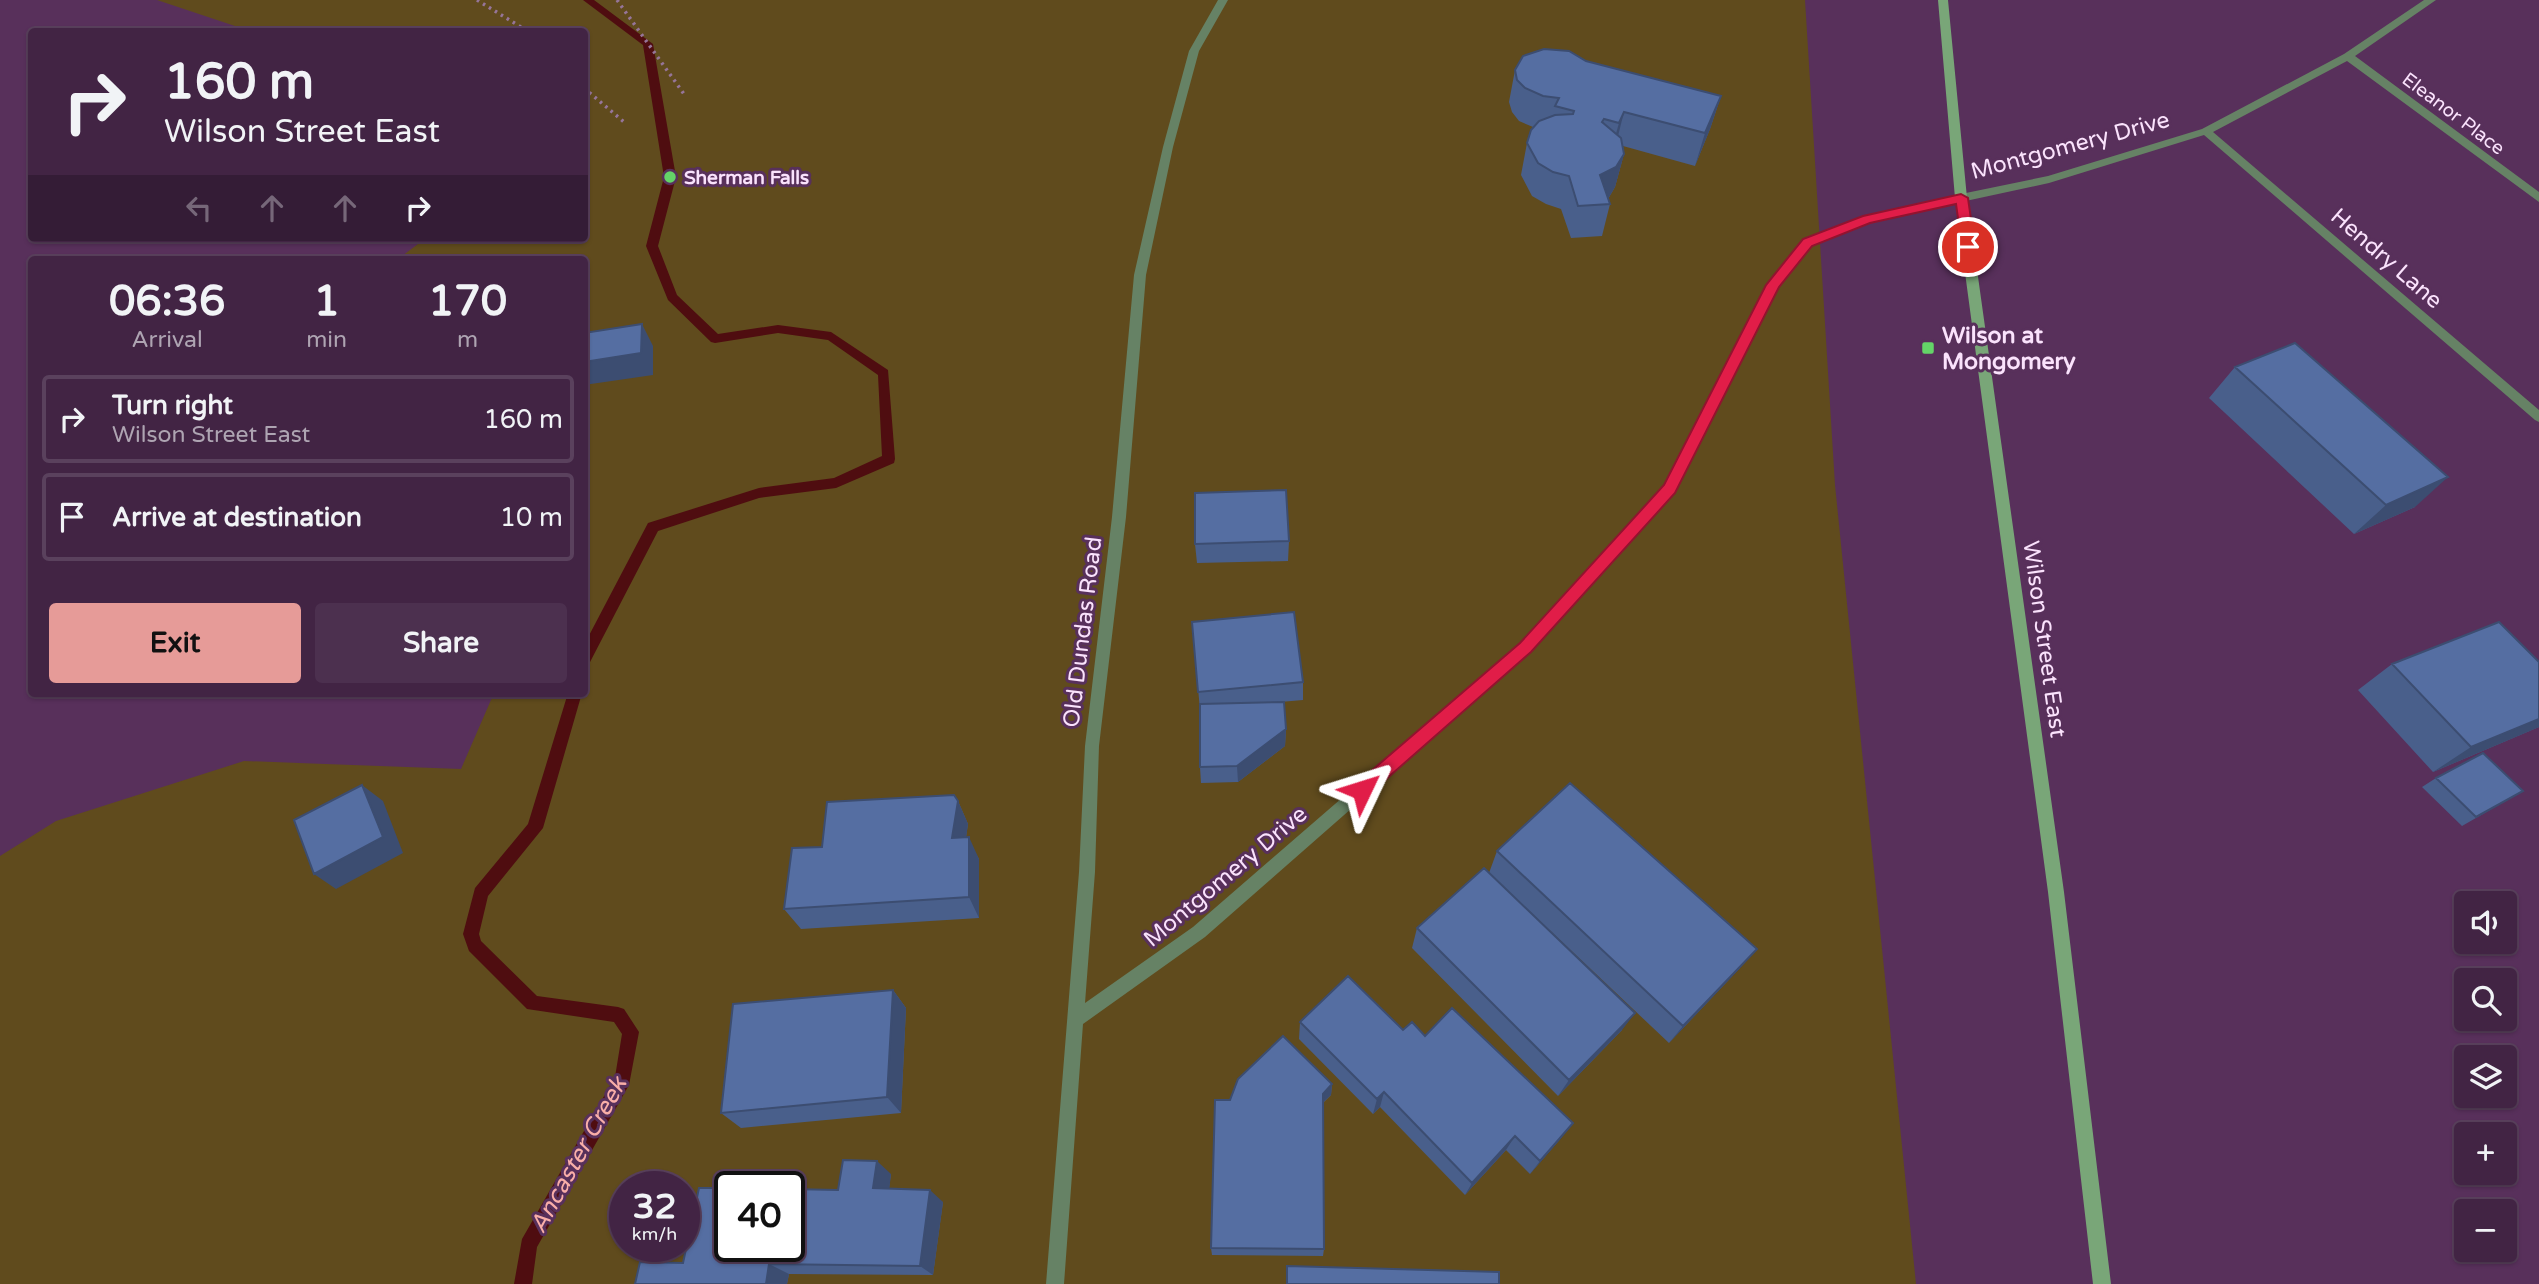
<!DOCTYPE html>
<html lang="en">
<head>
<meta charset="utf-8">
<style>
	:root { --surface:#422444; --page:#4c304f; --text:#f1f3f6; --muted:#aea4b2; --line:#5a415d; --accent:#e69b98 }
	body { margin:0; font-family:"Varela Round",sans-serif; background:var(--page); color:var(--text); height:100vh; display:flex; flex-direction:column; font-size:26px; white-space:nowrap }
	* { box-sizing:border-box; margin:0 }
	p { font-size:23px; color:var(--muted) }
	.icon { flex:none; width:38px; height:38px; fill:none; stroke:currentColor; stroke-width:2; stroke-linecap:round; stroke-linejoin:round }
	.map { position:relative; flex:1; overflow:hidden }
	.sheet { position:absolute; left:28px; top:256px; width:560px; height:441px; display:flex; flex-direction:column; background:var(--surface); border-radius:7px; box-shadow:0 2px 5px #0004,0 0 0 2px var(--line) }
	.sheet>* { flex:none }
	.top-card { position:absolute; left:28px; top:28px; width:560px; height:214px; border-radius:7px; box-shadow:0 2px 5px #0004,0 0 0 2px var(--line); background:#422444; color:var(--text); overflow:hidden }
	.fabs { position:absolute; left:2454px; top:891px; display:grid; gap:14px }
	.fabs a { display:grid; place-items:center; width:63px; height:63px; border-radius:7px; background:var(--surface); box-shadow:0 2px 5px #0004,0 0 0 2px var(--line); font-size:35px }
	.speed { position:absolute; left:609px; top:1171px; display:flex; gap:14px; font-size:35px; font-weight:700; text-align:center }
	.speed>* { display:grid; place-content:center; width:91px; height:91px; border-radius:50%; background:var(--surface); box-shadow:0 2px 5px #0004,0 0 0 2px var(--line); line-height:1 }
	.speed small { font-size:18px; font-weight:400 }
	.speed .limit { border:4px solid #111; border-radius:10px; background:#fff; color:#111 }
	.pin { position:absolute; display:grid; place-items:center; width:60px; height:60px; color:#fff; margin:-30px; border:4px solid #fff; border-radius:50%; box-shadow:0 2px 7px #0007 }
	.me { position:absolute; width:77px; margin:-38px; rotate:49deg; stroke-linejoin:round; filter:drop-shadow(0 0 5px #0008) }
	.turn { display:flex; align-items:center; gap:24px; height:147px; padding:0 21px; font-size:32px }
	.turn .icon { width:91px; height:91px; stroke-width:2.5 }
	.turn b { display:block; font-size:49px; line-height:60px }
	.lanes { display:flex; align-items:center; height:66px; padding:0 21px; background:#0003; justify-content:center; gap:35px; direction:ltr }
	.lanes .off { opacity:.35 }
	.eta { display:flex; justify-content:space-evenly; align-items:center; height:119px; text-align:center }
	.eta b { font-size:42px; font-weight:700; line-height:49px }
	.primary-button { display:flex; gap:14px; margin-top:auto; padding:14px 21px }
	.primary-button a { flex:1; height:80px; border-radius:7px; background:var(--accent); color:#111; font-size:28px; font-weight:700; line-height:80px; text-align:center }
	.primary-button a+a { background:var(--page); color:var(--text) }
	ul { padding:0; list-style:none }
	li { display:flex; align-items:center; gap:21px; height:88px; margin:0 14px 10px; padding:0 7px; border:4px solid var(--line); border-radius:7px }
	li div { flex:1 }
	li b { display:block; font-size:26px }
	li em { font-style:normal }
	.map>svg:first-child { display:block }
</style>
</head>
<body>
<div class="map">
<svg width="2539" height="1284" viewBox="0 0 2539 1284">
	<rect width="100%" height="100%" fill="#58305b"/>
	<path fill="#604b1d" fill-rule="evenodd" d="M 157,0 L 1805,0 L 1835,485 L 1916,1284 L 0,1284 L 0,856 L 56,821 L 244,761 L 461,769 L 494,693 L 584,693 L 584,443 L 588,421 L 584,419 L 584,259 L 398,259 L 426,238 L 584,238 L 584,32 L 250,31 ZM 625,1186 L 684,1186 L 684,1246 L 625,1246 ZM 730,1186 L 789,1186 L 789,1246 L 730,1246 Z"/>
	<g fill="none" stroke-linecap="round" stroke-linejoin="round">
		<path fill="#4f0d10" fill-rule="evenodd" d="M 583,0 L 594,0 L 653,44 L 676,177 L 658,246 L 677,295 L 718,334 L 778,325 L 831,332 L 888,370 L 895,459 L 894,463 L 836,488 L 759,498 L 658,531 L 589,664 L 584,666 L 584,645 L 648,523 L 759,488 L 834,478 L 882,456 L 878,375 L 828,340 L 778,333 L 715,343 L 711,342 L 668,300 L 646,246 L 664,177 L 643,45 Z
			M 568,693 L 582,693 L 543,828 L 488,896 L 479,934 L 481,941 L 537,996 L 618,1007 L 624,1009 L 639,1032 L 629,1085 L 537,1247 L 532,1284 L 514,1284 L 522,1239 L 615,1077 L 622,1034 L 614,1022 L 527,1009 L 469,951 L 463,934 L 475,888 L 528,824 Z"/>
		<path stroke="#967599" stroke-width="3.5" stroke-dasharray="2.5 4.5" stroke-linecap="butt" d="M 477,0 L 529,32
			M 617,0 L 684,94
			M 584,88 L 624,122"/>
		<path fill="#668265" fill-rule="evenodd" d="M 2424,0 L 2436,0 L 2355,56 L 2539,192 L 2539,202 L 2347,61 L 2213,132 L 2539,410 L 2539,422 L 2535,420 L 2204,135 L 2049,183 L 1961,202 L 1955,198 L 1961,194 L 2048,176 L 2202,129 L 2344,54 Z"/>
		<path fill="#668265" fill-rule="evenodd" d="M 1218,0 L 1228,0 L 1199,51 L 1173,147 L 1146,275 L 1126,517 L 1099,746 L 1095,872 L 1085,1003 L 1193,927 L 1521,643 L 1664,485 L 1767,285 L 1803,240 L 1863,216 L 1961,194 L 1967,198 L 1961,202 L 1870,222 L 1811,246 L 1778,287 L 1674,493 L 1531,651 L 1205,937 L 1083,1024 L 1064,1284 L 1046,1284 L 1079,872 L 1085,746 L 1112,517 L 1134,275 L 1163,147 L 1189,51 Z"/>
		<path fill="#79a678" fill-rule="evenodd" d="M 1938,0 L 1948,0 L 1967,198 L 2064,892 L 2111,1284 L 2093,1284 L 2048,892 L 1955,198 Z"/>
	</g>
	<path fill="#495f8b" d="M 1586,61 L 1721,96 L 1710,129 L 1695,166 L 1623,146 L 1624,154 L 1615,187 L 1608,199 L 1610,204 L 1602,236 L 1571,238 L 1561,209 L 1546,204 L 1532,196 L 1521,175 L 1527,143 L 1533,127 L 1519,121 L 1512,112 L 1509,102 L 1515,70 Z
		M 2235,367 L 2415,507 L 2354,534 L 2209,398 Z
		M 1289,541 L 1288,561 L 1197,563 L 1195,544 Z
		M 1192,622 L 1303,682 L 1303,700 L 1280,702 L 1286,729 L 1285,746 L 1238,782 L 1201,783 L 1200,767 L 1200,710 Z
		M 2539,662 L 2539,727 L 2433,772 L 2358,690 L 2392,664 Z
		M 2436,778 L 2523,791 L 2462,826 L 2422,787 Z
		M 958,801 L 968,824 L 966,837 L 979,859 L 979,918 L 801,929 L 784,909 L 822,847 Z
		M 1497,851 L 1740,968 L 1669,1043 L 1489,873 Z
		M 1417,928 L 1622,1030 L 1558,1096 L 1412,948 Z
		M 893,990 L 906,1008 L 901,1113 L 741,1128 L 721,1113 Z
		M 1300,1022 L 1425,1036 L 1562,1137 L 1530,1174 L 1506,1150 L 1465,1195 L 1380,1107 L 1373,1114 L 1299,1039 Z
		M 1332,1084 L 1331,1095 L 1323,1103 L 1324,1249 L 1323,1256 L 1212,1255 L 1211,1248 Z
		M 891,1174 L 889,1188 L 943,1202 L 933,1275 L 789,1274 L 787,1284 L 635,1284 Z"/>
	<path fill="#3c4d71" d="M 1721,96 L 1710,129 L 1695,166 L 1705,133 Z
		M 1624,112 L 1616,144 L 1610,155 L 1619,123 Z
		M 1624,154 L 1615,187 L 1608,199 L 1600,175 Z
		M 642,324 L 653,346 L 653,375 L 584,385 L 584,362 Z
		M 2448,477 L 2415,507 L 2354,534 L 2386,505 Z
		M 2539,719 L 2539,727 L 2433,772 L 2471,747 Z
		M 1286,729 L 1285,746 L 1238,782 L 1237,766 Z
		M 362,785 L 383,801 L 403,853 L 336,889 L 314,874 Z
		M 958,801 L 968,824 L 963,860 L 952,838 Z
		M 969,837 L 979,859 L 979,918 L 969,897 Z
		M 1757,949 L 1740,968 L 1669,1043 L 1683,1026 Z
		M 893,990 L 906,1008 L 901,1113 L 887,1097 Z
		M 1635,1013 L 1622,1030 L 1558,1096 L 1569,1080 Z
		M 1332,1084 L 1331,1095 L 1321,1104 L 1323,1094 Z
		M 1384,1092 L 1380,1107 L 1373,1114 L 1377,1099 Z
		M 1573,1123 L 1562,1137 L 1530,1174 L 1540,1161 Z
		M 1515,1136 L 1506,1150 L 1465,1195 L 1472,1183 Z
		M 877,1161 L 891,1174 L 888,1200 L 873,1188 Z
		M 930,1190 L 943,1202 L 933,1275 L 920,1266 Z
		M 769,1264 L 789,1274 L 787,1284 L 766,1284 Z"/>
	<path fill="#556ea2" stroke="#3c4d71" stroke-width="2" d="M 1544,49 L 1569,51 L 1586,61 L 1721,96 L 1705,133 L 1624,112 L 1619,123 L 1604,119 L 1602,122 L 1621,138 L 1624,154 L 1616,167 L 1600,175 L 1610,204 L 1578,206 L 1569,176 L 1553,172 L 1538,163 L 1527,143 L 1531,130 L 1539,121 L 1555,115 L 1573,114 L 1574,111 L 1555,106 L 1559,98 L 1543,96 L 1525,88 L 1517,80 L 1515,70 L 1523,56 Z
		M 642,324 L 641,353 L 584,362 L 584,333 Z
		M 2295,343 L 2448,477 L 2386,505 L 2235,367 Z
		M 1286,490 L 1289,541 L 1195,544 L 1195,493 Z
		M 1294,612 L 1303,682 L 1198,692 L 1192,622 Z
		M 2499,622 L 2539,662 L 2539,719 L 2471,747 L 2392,664 Z
		M 1284,702 L 1286,729 L 1237,766 L 1200,767 L 1200,704 Z
		M 2483,753 L 2523,791 L 2476,817 L 2436,778 Z
		M 1570,783 L 1757,949 L 1683,1026 L 1497,851 Z
		M 362,785 L 383,837 L 314,874 L 294,820 Z
		M 954,795 L 958,801 L 952,838 L 969,837 L 969,897 L 784,909 L 792,848 L 822,847 L 827,802 Z
		M 1484,868 L 1635,1013 L 1569,1080 L 1417,928 Z
		M 1348,976 L 1403,1030 L 1412,1022 L 1425,1036 L 1452,1008 L 1573,1123 L 1540,1161 L 1515,1136 L 1472,1183 L 1384,1092 L 1377,1099 L 1300,1022 Z
		M 893,990 L 887,1097 L 721,1113 L 733,1004 Z
		M 1283,1036 L 1332,1084 L 1323,1094 L 1324,1249 L 1211,1248 L 1215,1100 L 1230,1100 L 1238,1079 Z
		M 843,1160 L 877,1161 L 873,1188 L 930,1190 L 920,1266 L 769,1264 L 766,1284 L 635,1284 L 640,1262 L 683,1263 L 699,1188 L 730,1188 L 730,1246 L 789,1246 L 789,1189 L 838,1190 Z
		M 1287,1266 L 1499,1272 L 1499,1284 L 1287,1284 Z"/>
	<path fill="#e11d48" stroke="#92132f" stroke-width="2" d="M 1961,194 L 1968,198 L 1975,247 L 1973,250 L 1968,252 L 1962,247 L 1956,204 L 1870,223 L 1812,246 L 1779,287 L 1675,493 L 1531,652 L 1368,795 L 1362,797 L 1356,795 L 1354,790 L 1356,784 L 1520,643 L 1664,485 L 1766,285 L 1803,239 L 1863,216 Z"/>
	<g fill="#64d468" stroke="#58305b" stroke-width="2.5">
		<circle cx="670" cy="177" r="7"/>
		<rect x="1921" y="341" width="14" height="14" rx="3.5"/>
	</g>
	<g text-anchor="middle" stroke-width="6" stroke-linejoin="round" paint-order="stroke">
		<g font-size="19" fill="#fae2fc" stroke="#58305b">
			<text transform="translate(2454 113) rotate(37)" y="7">Eleanor Place</text>
		</g>
		<g font-size="19" font-weight="bold" fill="#fae2fc" stroke="#58305b" text-anchor="start">
			<text x="684" y="184">Sherman Falls</text>
		</g>
		<g font-size="23" fill="#fae2fc" stroke="#58305b">
			<text transform="translate(2070 145) rotate(-15)" y="8">Montgomery Drive</text>
			<text transform="translate(2387 258) rotate(41)" y="8">Hendry Lane</text>
			<text transform="translate(1082 632) rotate(-83)" y="8">Old Dundas Road</text>
			<text transform="translate(2045 639) rotate(82)" y="8">Wilson Street East</text>
			<text transform="translate(1225 876) rotate(-40)" y="8">Montgomery Drive</text>
		</g>
		<g font-size="23" font-weight="bold" fill="#fae2fc" stroke="#58305b" text-anchor="start">
			<text x="1942" y="343">Wilson at<tspan x="1942" dy="26">Mongomery</tspan></text>
		</g>
		<g font-size="24" font-style="italic" fill="#f9aea8" stroke="#58305b">
			<text transform="translate(578 1155) rotate(-61)" y="8">Ancaster Creek</text>
		</g>
	</g>
</svg>
<div class="fabs">
<a><svg class="icon" aria-label="sound" viewBox="0 0 24 24"><path d="M4 9h4l5-4v14l-5-4H4zM17 9q2 3 0 6"/></svg></a>
<a><svg class="icon" aria-label="search" viewBox="0 0 24 24"><circle cx="10" cy="10" r="6"/><path d="M15 15l6 6"/></svg></a>
<a><svg class="icon" aria-label="layers" viewBox="0 0 24 24"><path d="M12 4l9 5-9 5-9-5zM3 14l9 5 9-5"/></svg></a>
<a>+</a>
<a>−</a>
</div>
<div class="speed"><div>32<small>km/h</small></div><div class="limit">40</div></div>
<div class="pin" style="left:1968px;top:247px;background:#d93025"><svg class="icon" aria-label="arrive" viewBox="0 0 24 24"><path d="M6 21V4h12l-3 4 3 4H6"/></svg></div>
<svg class="me" style="left:1362px;top:790px" viewBox="-20 -20 40 40"><path d="M0-17L14 15 0 8-14 15z" fill="#e11d48" stroke="#fff" stroke-width="4"/></svg>
<div class="top-card">
<div class="turn"><svg class="icon" aria-label="right" viewBox="0 0 24 24"><path d="M7 20v-9h11M14 6l5 5-5 5"/></svg><div><b>160 m</b>Wilson Street East</div></div>
<div class="lanes"><svg class="icon off" aria-label="left" viewBox="0 0 24 24"><path d="M17 20v-9H6M10 6l-5 5 5 5"/></svg><svg class="icon off" aria-label="ahead" viewBox="0 0 24 24"><path d="M12 20V5M6 11l6-6 6 6"/></svg><svg class="icon off" aria-label="ahead" viewBox="0 0 24 24"><path d="M12 20V5M6 11l6-6 6 6"/></svg><svg class="icon" aria-label="right" viewBox="0 0 24 24"><path d="M7 20v-9h11M14 6l5 5-5 5"/></svg></div>
</div>
<section class="sheet">
<div class="eta">
<div><b>06:36</b><p>Arrival</p></div>
<div><b>1</b><p>min</p></div>
<div><b>170</b><p>m</p></div>
</div>
<ul>
<li><svg class="icon" aria-label="right" viewBox="0 0 24 24"><path d="M7 20v-9h11M14 6l5 5-5 5"/></svg><div><b>Turn right</b><p>Wilson Street East</p></div><em>160 m</em></li>
<li><svg class="icon" aria-label="arrive" viewBox="0 0 24 24"><path d="M6 21V4h12l-3 4 3 4H6"/></svg><div><b>Arrive at destination</b></div><em>10 m</em></li>
</ul>
<div class="primary-button"><a>Exit</a><a>Share</a></div>
</section>
</div>
</body>
</html>
